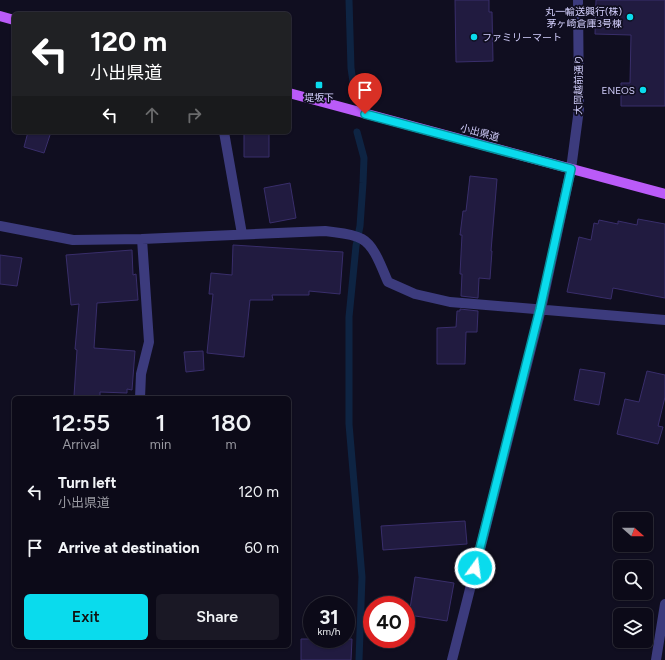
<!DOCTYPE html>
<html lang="en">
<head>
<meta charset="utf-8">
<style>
	:root { --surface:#0c0a18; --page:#1a1825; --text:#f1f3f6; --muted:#9a9aa2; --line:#2c2b37; --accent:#0adbed }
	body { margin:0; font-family:Figtree,"Noto Sans JP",sans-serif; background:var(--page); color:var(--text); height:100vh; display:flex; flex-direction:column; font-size:15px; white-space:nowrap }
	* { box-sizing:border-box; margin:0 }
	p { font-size:13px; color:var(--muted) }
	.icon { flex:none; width:22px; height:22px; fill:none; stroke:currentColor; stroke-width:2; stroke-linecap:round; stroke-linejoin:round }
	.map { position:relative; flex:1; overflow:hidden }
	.drawer { position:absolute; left:12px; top:396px; width:279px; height:252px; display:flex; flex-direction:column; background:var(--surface); border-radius:6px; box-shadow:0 1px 3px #0004,0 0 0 1px var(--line) }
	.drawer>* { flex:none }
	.hud { position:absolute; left:12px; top:12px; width:279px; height:122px; border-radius:6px; box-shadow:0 1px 3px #0004,0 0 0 1px var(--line); background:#202124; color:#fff; overflow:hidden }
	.needle { width:26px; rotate:111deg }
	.buttons { position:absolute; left:613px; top:512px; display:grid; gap:8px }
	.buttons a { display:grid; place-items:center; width:40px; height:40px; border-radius:6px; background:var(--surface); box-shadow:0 1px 3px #0004,0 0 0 1px var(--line); font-size:20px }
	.speed { position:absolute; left:303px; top:596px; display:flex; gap:8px; font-size:20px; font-weight:700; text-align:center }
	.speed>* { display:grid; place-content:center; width:52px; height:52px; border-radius:50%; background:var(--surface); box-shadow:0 1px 3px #0004,0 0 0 1px var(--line); line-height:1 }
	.speed small { font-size:10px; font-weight:400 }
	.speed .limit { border:6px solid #d22; background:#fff; color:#111 }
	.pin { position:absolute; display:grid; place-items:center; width:34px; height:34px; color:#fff; margin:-41px -17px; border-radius:50% 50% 50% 0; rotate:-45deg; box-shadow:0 0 4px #0007 }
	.pin .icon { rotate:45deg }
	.me { position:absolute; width:44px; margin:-22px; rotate:14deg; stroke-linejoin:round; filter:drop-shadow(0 0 3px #0008) }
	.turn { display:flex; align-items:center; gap:14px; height:84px; padding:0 12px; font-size:18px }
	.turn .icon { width:52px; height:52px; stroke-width:2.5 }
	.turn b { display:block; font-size:28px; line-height:34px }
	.lanes { display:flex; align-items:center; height:38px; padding:0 12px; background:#0003; justify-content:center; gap:20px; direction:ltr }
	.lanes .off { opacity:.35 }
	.eta { display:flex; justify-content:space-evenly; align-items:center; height:68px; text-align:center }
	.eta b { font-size:24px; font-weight:600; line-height:28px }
	.cta { display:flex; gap:8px; margin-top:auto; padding:8px 12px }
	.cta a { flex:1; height:46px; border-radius:6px; background:var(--accent); color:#111; font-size:16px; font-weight:600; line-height:46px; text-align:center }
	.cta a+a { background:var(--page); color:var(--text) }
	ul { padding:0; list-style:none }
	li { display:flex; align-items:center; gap:12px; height:56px; padding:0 12px }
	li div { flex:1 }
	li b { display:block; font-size:15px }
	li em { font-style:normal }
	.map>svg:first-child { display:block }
</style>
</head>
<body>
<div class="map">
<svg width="665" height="660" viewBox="0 0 665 660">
	<rect width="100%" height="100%" fill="#100e20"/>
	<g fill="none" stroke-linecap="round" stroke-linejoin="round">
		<path stroke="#0e2443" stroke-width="7" d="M 349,0 L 351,68 L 354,89
			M 357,132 L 364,158 L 363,183 L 360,226 L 356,246 L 349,317 L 349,424 L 362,577 L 359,660"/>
	</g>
	<path fill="#211b40" stroke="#392e6b" d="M 455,0 L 489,0 L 489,12 L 492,12 L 493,61 L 456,62 Z
		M 596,0 L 665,0 L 665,106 L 621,106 L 621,83 L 630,83 L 631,35 L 595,34 Z
		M 28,132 L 51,132 L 44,153 L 24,147 Z
		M 244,132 L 269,132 L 269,157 L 244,157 Z
		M 470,176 L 497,179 L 491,251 L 492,251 L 490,279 L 479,278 L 478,298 L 461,296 L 462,274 L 460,274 L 462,235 L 460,235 L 463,211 L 466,211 Z
		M 290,183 L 296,218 L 270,223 L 264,188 Z
		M 638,219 L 665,224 L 665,298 L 613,288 L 611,299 L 567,292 L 579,237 L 591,240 L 594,223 L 598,224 L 599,220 L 618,224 L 618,221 L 637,225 Z
		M 233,245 L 343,252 L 340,294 L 309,291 L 309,295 L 272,295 L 273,300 L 250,300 L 244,357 L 207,353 L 213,294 L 209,294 L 211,273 L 232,275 Z
		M 132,250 L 133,275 L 136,274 L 138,300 L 97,303 L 94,348 L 135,351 L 132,390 L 127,389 L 127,393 L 100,392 L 100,398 L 74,396 L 77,350 L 75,349 L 79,304 L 71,305 L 66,255 Z
		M 0,255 L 22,258 L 17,286 L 0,284 Z
		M 460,309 L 478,311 L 477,332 L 466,332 L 465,364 L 437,364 L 437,328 L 456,327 L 457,311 L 460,311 Z
		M 203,351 L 204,370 L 186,372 L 184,352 Z
		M 580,369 L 605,373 L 599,405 L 574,400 Z
		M 647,371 L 665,375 L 665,397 L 658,426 L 663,427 L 658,444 L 617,434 L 625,399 L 639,402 Z
		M 465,521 L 467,544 L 383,550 L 381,526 Z
		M 415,577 L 454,583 L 447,621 L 409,615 Z
		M 301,639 L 352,639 L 351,660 L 301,660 Z"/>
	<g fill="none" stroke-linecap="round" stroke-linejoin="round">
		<path stroke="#3c3b7d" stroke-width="10" d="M 224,132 L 242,234
			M 0,226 L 73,240 L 142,239 L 325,231 C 337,233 351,233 362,239 C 375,246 382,269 388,282 L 415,294 L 450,302 L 665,320
			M 140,398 L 141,374 L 149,342 L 142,239
			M 452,660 L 541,309 L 571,169 L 579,109 L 578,0
			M 656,660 L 665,604"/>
		<path stroke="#ba5bf8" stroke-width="10" d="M 0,16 L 14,20
			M 289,93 L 665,194"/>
	</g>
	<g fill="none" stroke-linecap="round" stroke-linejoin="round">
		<defs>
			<path id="route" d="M 365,114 L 571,169 L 540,309 L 475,568"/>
		</defs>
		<use href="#route" stroke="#068e9a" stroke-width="10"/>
		<use href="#route" stroke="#0adbed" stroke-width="7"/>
	</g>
	<g fill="#0adbed" stroke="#100e20" stroke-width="1.5">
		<circle cx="630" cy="17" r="4"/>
		<circle cx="474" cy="37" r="4"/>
		<rect x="315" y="81" width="8" height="8" rx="2"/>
		<circle cx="643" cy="90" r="4"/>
	</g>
	<g text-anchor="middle" stroke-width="3.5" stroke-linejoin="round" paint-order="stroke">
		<g font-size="10" fill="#d3cffd" stroke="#100e20" text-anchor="end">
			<text x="622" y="15">丸一輸送興行(株)<tspan x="622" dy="12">茅ヶ崎倉庫3号棟</tspan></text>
			<text x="482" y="41" text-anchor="start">ファミリーマート</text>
			<text x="635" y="94">ENEOS</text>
			<text x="319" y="101" text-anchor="middle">堤坂下</text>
		</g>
		<g font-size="10" fill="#d3cffd" stroke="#100e20">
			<text transform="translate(578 85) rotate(-89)" y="4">大岡越前通り</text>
			<text transform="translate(480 132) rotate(15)" y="4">小出県道</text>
		</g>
	</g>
</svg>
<div class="buttons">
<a><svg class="needle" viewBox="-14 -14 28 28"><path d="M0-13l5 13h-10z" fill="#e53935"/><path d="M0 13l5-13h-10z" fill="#9a9aa2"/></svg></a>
<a><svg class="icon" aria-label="search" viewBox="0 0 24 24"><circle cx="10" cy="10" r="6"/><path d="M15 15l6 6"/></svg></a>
<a><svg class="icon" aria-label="layers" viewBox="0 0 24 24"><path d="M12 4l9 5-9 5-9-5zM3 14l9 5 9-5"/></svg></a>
</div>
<div class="speed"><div>31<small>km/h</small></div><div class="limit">40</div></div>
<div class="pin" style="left:365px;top:114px;background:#d93025"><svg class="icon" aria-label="arrive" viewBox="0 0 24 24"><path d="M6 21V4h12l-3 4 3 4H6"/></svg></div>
<svg class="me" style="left:475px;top:568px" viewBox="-20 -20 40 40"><circle r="17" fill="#0adbed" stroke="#fff" stroke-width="3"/><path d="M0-11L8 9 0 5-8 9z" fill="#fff"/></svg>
<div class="hud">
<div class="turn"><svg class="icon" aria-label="left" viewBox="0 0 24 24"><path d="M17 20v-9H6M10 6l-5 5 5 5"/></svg><div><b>120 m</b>小出県道</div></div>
<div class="lanes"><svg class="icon" aria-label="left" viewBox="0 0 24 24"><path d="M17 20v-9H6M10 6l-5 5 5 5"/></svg><svg class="icon off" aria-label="ahead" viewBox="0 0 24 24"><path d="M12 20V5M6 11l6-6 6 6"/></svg><svg class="icon off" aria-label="right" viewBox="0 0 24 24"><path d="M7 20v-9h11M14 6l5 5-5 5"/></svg></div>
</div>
<section class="drawer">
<div class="eta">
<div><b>12:55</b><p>Arrival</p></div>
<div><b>1</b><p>min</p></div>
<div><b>180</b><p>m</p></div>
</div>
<ul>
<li><svg class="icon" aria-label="left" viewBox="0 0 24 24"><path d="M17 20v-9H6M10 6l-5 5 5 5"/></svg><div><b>Turn left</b><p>小出県道</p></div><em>120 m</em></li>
<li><svg class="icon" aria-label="arrive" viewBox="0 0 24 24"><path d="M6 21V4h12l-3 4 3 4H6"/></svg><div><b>Arrive at destination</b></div><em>60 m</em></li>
</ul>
<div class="cta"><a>Exit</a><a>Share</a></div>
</section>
</div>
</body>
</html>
